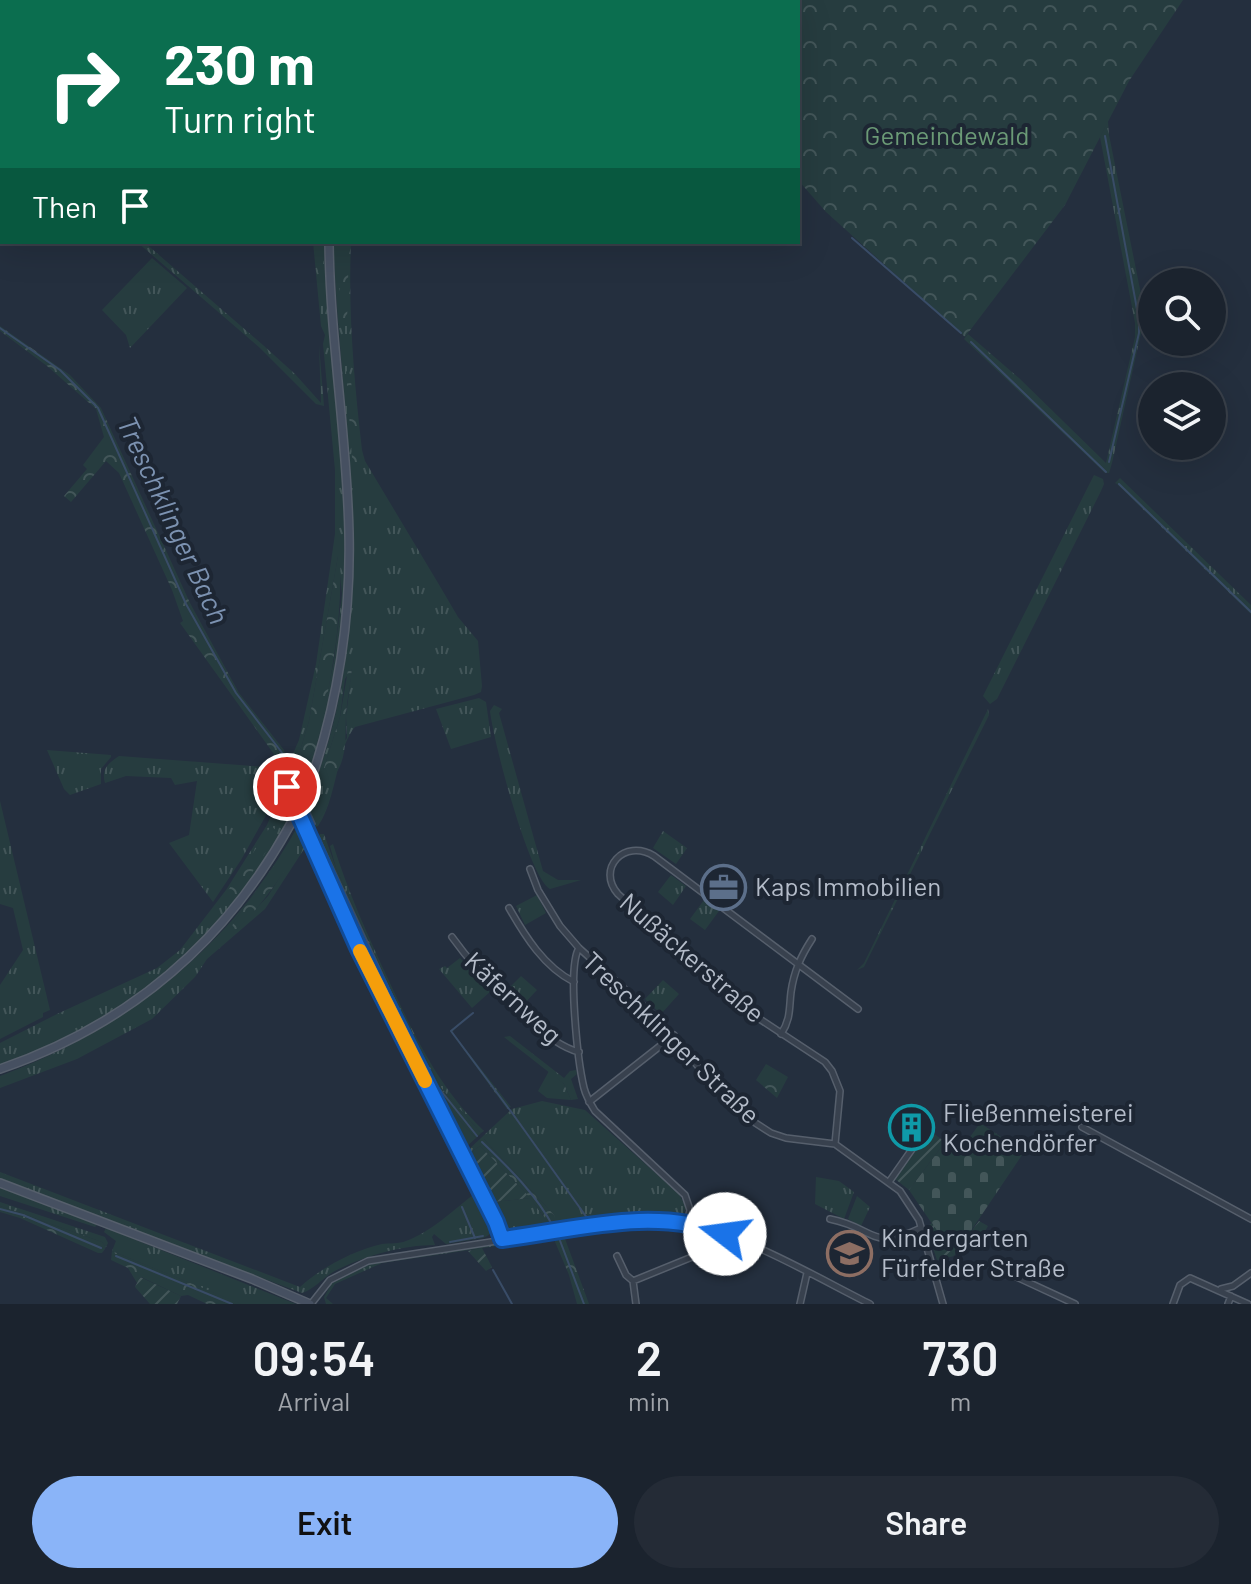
<!DOCTYPE html>
<html lang="en">
<head>
<meta charset="utf-8">
<style>
	:root { --surface:#1b232e; --page:#242b36; --text:#f1f3f6; --muted:#a0a4aa; --line:#39404a; --accent:#8ab4f8 }
	body { margin:0; font-family:Barlow,sans-serif; background:var(--page); color:var(--text); height:100vh; display:flex; flex-direction:column; font-size:30px; white-space:nowrap }
	* { box-sizing:border-box; margin:0 }
	p { font-size:26px; color:var(--muted) }
	.icon { flex:none; width:44px; height:44px; fill:none; stroke:currentColor; stroke-width:2; stroke-linecap:round; stroke-linejoin:round }
	.map { position:relative; height:1304px; overflow:hidden }
	.sheet { display:flex; flex-direction:column; background:var(--surface); flex:1 }
	.sheet>* { flex:none }
	.guide { position:absolute; left:0px; top:0px; width:800px; height:244px; box-shadow:0 8px 32px #0002,0 0 0 2px var(--line); background:#0b6e4f; color:#fff; overflow:hidden }
	.fabs { position:absolute; left:1138px; top:268px; display:grid; gap:16px }
	.fabs a { display:grid; place-items:center; width:88px; height:88px; border-radius:50%; background:var(--surface); box-shadow:0 8px 32px #0002,0 0 0 2px var(--line); font-size:40px }
	.pin { position:absolute; display:grid; place-items:center; width:68px; height:68px; color:#fff; margin:-34px; border:4px solid #fff; border-radius:50%; box-shadow:0 2px 8px #0007 }
	.me { position:absolute; width:88px; margin:-44px; rotate:285deg; stroke-linejoin:round; filter:drop-shadow(0 0 6px #0008) }
	.turn { display:flex; align-items:center; gap:28px; height:168px; padding:0 32px; font-size:36px }
	.turn .icon { width:104px; height:104px; stroke-width:2.5 }
	.turn b { display:block; font-size:56px; line-height:68px }
	.then { display:flex; align-items:center; height:76px; padding:0 32px; background:#0003; gap:16px; font-size:30px }
	.eta { display:flex; justify-content:space-evenly; align-items:center; height:136px; text-align:center }
	.eta b { font-size:48px; font-weight:600; line-height:56px }
	.cta { display:flex; gap:16px; margin-top:auto; padding:16px 32px }
	.cta a { flex:1; height:92px; border-radius:48px; background:var(--accent); color:#111; font-size:32px; font-weight:600; line-height:92px; text-align:center }
	.cta a+a { background:var(--page); color:var(--text) }
	.map>svg:first-child { display:block }
</style>
</head>
<body>
<div class="map">
<svg width="1251" height="1304" viewBox="0 0 1251 1304">
	<defs>
		<pattern id="grass-tufts" width="24" height="20" patternUnits="userSpaceOnUse" patternTransform="scale(2)"><rect width="24" height="20" fill="#263c3f"/><path d="M3 7l-1-3M5 7V3M7 7l1-3M15 17l-1-3M17 17v-4M19 17l1-3" fill="none" stroke="#435659"/></pattern>
		<pattern id="forest-crowns" width="20" height="18" patternUnits="userSpaceOnUse" patternTransform="scale(2)"><rect width="20" height="18" fill="#263c3f"/><path d="M2 6a3 3 0 1 1 6 0M12 15a3 3 0 1 1 6 0" fill="none" stroke="#435659"/></pattern>
		<pattern id="cemetery-stones" width="16" height="16" patternUnits="userSpaceOnUse" patternTransform="scale(2)"><rect width="16" height="16" fill="#263c3f"/><path d="M2 7V4a2 2 0 0 1 4 0v3zM10 15v-3a2 2 0 0 1 4 0v3z" fill="#435659"/></pattern>
		<pattern id="garden-furrows" width="10" height="10" patternUnits="userSpaceOnUse" patternTransform="scale(2)"><rect width="10" height="10" fill="#263c3f"/><path d="M-1 1l2-2M0 10L10 0M9 11l2-2" fill="none" stroke="#435659"/></pattern>
	</defs>
	<rect width="100%" height="100%" fill="#242f3e"/>
	<path fill="url(#grass-tufts)" fill-rule="evenodd" d="M 1108,121 L 1109,135 L 1147,324 L 1141,333 L 1112,463 L 1109,473 L 1105,473 L 964,339 L 968,334 L 1019,378 L 1106,463 L 1135,337 L 1135,323 L 1100,137 Z
		M 137,242 L 144,242 L 263,345 L 295,374 L 321,403 L 319,345 L 324,406 L 316,404 L 260,348 Z
		M 313,242 L 325,242 C 331,411 371,586 317,751 C 311,770 304,782 296,800 L 285,772 L 299,740 L 316,664 L 335,534 L 335,470 L 323,344 L 325,335 L 321,326 ZM 338,556 L 342,594 L 334,660 L 316,749 L 307,759 L 300,751 L 309,721 Z
		M 333,242 L 351,242 C 348,312 354,380 362,450 L 365,461 L 441,588 L 458,617 L 478,641 L 482,686 L 481,692 L 474,695 L 355,727 C 336,749 337,799 318,826 L 311,828 L 303,816 L 316,786 L 314,785 C 381,610 341,423 333,242 ZM 352,668 L 346,716 L 347,738 L 323,771 L 340,717 L 345,679 Z
		M 152,258 L 187,288 L 130,348 L 126,335 L 102,310 Z
		M 1094,475 L 1103,479 L 1104,484 L 1101,491 L 997,699 L 990,704 L 983,696 Z
		M 1120,478 L 1251,605 L 1251,614 L 1117,484 L 1115,483 Z
		M 479,698 L 486,702 L 491,737 L 451,749 L 436,709 Z
		M 494,705 L 502,709 L 499,713 L 543,871 L 558,880 L 581,880 L 550,889 C 529,878 493,740 490,711 Z
		M 988,709 L 989,715 L 864,967 L 857,970 L 864,963 Z
		M 47,750 L 111,755 L 111,757 L 101,769 L 101,784 L 70,795 L 64,789 Z
		M 119,756 L 266,767 L 266,785 L 271,799 L 269,810 L 241,860 L 213,902 L 169,843 L 189,835 L 197,781 L 175,785 L 171,778 L 126,776 L 105,783 C 101,770 108,763 119,756 Z
		M 276,780 L 281,781 L 293,808 C 287,821 282,833 275,846 C 215,948 113,1031 0,1065 L 0,1043 L 57,1014 L 157,968 L 180,950 L 226,890 L 267,825 L 274,808 L 273,784 Z
		M 0,801 L 50,1010 L 43,1013 L 43,1017 L 0,1039 L 0,985 L 23,950 L 13,908 L 0,904 Z
		M 300,822 L 308,843 L 265,909 L 207,959 L 195,977 L 152,1019 L 77,1059 L 0,1088 L 0,1076 C 130,1028 235,943 300,822 ZM 296,848 L 295,853 L 268,896 L 237,929 L 233,923 L 256,891 Z
		M 663,831 L 687,848 L 676,864 L 653,848 Z
		M 333,844 C 348,892 368,936 389,981 C 415,1037 439,1088 484,1131 L 481,1133 L 442,1089 L 405,1021 L 336,868 L 330,846 Z
		M 671,875 L 686,886 L 673,905 L 658,892 Z
		M 537,895 L 546,913 L 525,925 L 516,906 Z
		M 704,900 L 719,911 L 705,930 L 690,919 Z
		M 460,958 L 491,991 L 472,1008 L 439,969 L 445,966 L 447,968 Z
		M 521,976 L 537,990 L 522,1006 L 506,991 Z
		M 663,980 L 679,994 L 661,1014 L 645,999 Z
		M 472,1012 L 452,1032 L 511,1107 L 507,1109 L 450,1031 Z
		M 510,1036 L 564,1078 L 570,1071 L 576,1070 L 577,1074 L 571,1079 L 578,1099 L 571,1100 L 564,1084 L 504,1037 Z
		M 435,1095 L 476,1138 L 466,1147 L 463,1147 Z
		M 542,1101 L 585,1110 L 679,1194 L 686,1208 L 683,1215 L 676,1218 L 628,1218 L 520,1234 L 505,1230 L 465,1153 L 512,1109 ZM 484,1139 L 554,1215 L 543,1216 L 530,1198 L 493,1202 L 468,1154 L 480,1146 Z
		M 0,1172 L 300,1287 C 321,1268 354,1250 382,1244 C 390,1243 399,1244 406,1241 C 431,1232 452,1211 473,1195 L 479,1194 L 493,1223 C 493,1231 491,1235 483,1238 L 446,1244 L 434,1234 L 432,1237 L 435,1245 C 403,1245 363,1256 333,1272 C 323,1278 313,1290 302,1293 L 0,1179 Z
		M 816,1177 L 839,1181 L 854,1192 L 844,1219 L 815,1204 Z
		M 0,1187 L 94,1222 L 97,1225 L 95,1227 L 0,1196 Z
		M 857,1196 L 870,1207 L 861,1226 L 848,1219 Z
		M 0,1202 L 105,1237 L 108,1243 L 106,1247 L 102,1242 L 0,1206 Z
		M 650,1223 L 650,1227 L 626,1227 L 574,1236 L 573,1232 Z
		M 106,1228 L 296,1304 L 241,1304 L 112,1251 L 116,1241 L 104,1232 Z
		M 563,1233 L 564,1236 L 382,1263 L 335,1284 L 326,1298 L 333,1304 L 326,1304 L 324,1297 L 332,1283 L 369,1263 Z"/>
	<path fill="url(#forest-crowns)" d="M 647,0 L 1183,0 L 1129,81 L 1065,205 L 965,337 L 826,212 L 798,180 L 798,2 L 646,2 Z
		M 317,242 L 325,242 L 323,283 L 318,272 Z
		M 338,242 L 349,242 L 347,323 L 341,323 Z
		M 0,326 L 70,375 L 101,408 L 190,603 L 239,693 L 284,750 L 285,754 L 281,758 L 276,757 L 180,623 L 183,621 L 172,590 L 119,473 L 106,461 L 71,502 L 64,496 L 87,469 L 83,465 L 104,437 L 96,409 L 47,366 L 0,331 Z
		M 346,371 L 350,374 L 362,463 L 359,476 L 353,472 Z
		M 338,556 L 340,557 C 343,622 330,686 316,749 L 307,759 L 300,751 L 309,721 Z
		M 349,664 L 352,668 C 351,683 347,699 346,714 C 345,735 348,760 333,777 L 329,777 L 323,771 L 340,717 Z
		M 271,826 L 276,830 L 276,837 L 236,896 L 229,895 L 227,892 Z
		M 320,834 L 324,834 L 336,868 L 405,1021 L 442,1089 L 481,1133 L 476,1138 L 435,1095 L 351,926 L 314,841 Z
		M 291,846 L 296,848 L 296,853 C 278,881 261,907 237,929 L 232,929 L 233,923 L 287,847 Z
		M 766,1064 L 788,1077 L 777,1098 L 756,1080 Z
		M 549,1071 L 564,1084 L 571,1100 L 547,1098 L 538,1091 Z
		M 483,1138 L 554,1215 L 555,1221 L 550,1224 L 523,1190 L 480,1146 Z
		M 0,1206 L 102,1242 L 106,1247 L 102,1253 L 98,1253 L 20,1218 L 0,1212 Z
		M 564,1236 L 589,1304 L 577,1304 L 569,1275 L 553,1237 Z
		M 112,1251 L 242,1304 L 207,1304 L 188,1295 L 181,1296 L 141,1277 L 137,1283 L 128,1268 L 111,1260 Z"/>
	<path fill="url(#cemetery-stones)" d="M 980,1123 L 1024,1152 L 954,1256 L 909,1190 L 945,1142 L 960,1151 Z"/>
	<path fill="url(#garden-furrows)" d="M 929,1130 L 945,1142 L 909,1190 L 895,1179 Z
		M 480,1146 L 523,1190 L 530,1198 L 493,1202 L 468,1154 Z
		M 979,1221 L 988,1226 L 975,1248 L 968,1249 L 961,1245 Z
		M 932,1223 L 954,1256 L 937,1260 L 926,1227 Z
		M 482,1248 L 492,1267 L 486,1271 L 468,1251 Z
		M 140,1277 L 181,1296 L 177,1304 L 150,1304 L 135,1287 Z"/>
	<g fill="none" stroke-linecap="round" stroke-linejoin="round">
		<path stroke="#394c67" stroke-width="2" d="M 0,97 L 2,98
			M 1105,136 L 1139,320 L 1139,333 L 1109,462
			M 852,238 L 961,333
			M 0,328 L 60,370 L 98,408 L 186,604 L 236,693 L 283,754
			M 971,342 L 1106,472
			M 1119,484 L 1251,612
			M 289,768 L 302,796
			M 305,802 L 315,824
			M 319,837 L 430,1077 L 477,1136
			M 473,1013 L 451,1031 L 509,1109
			M 510,1110 L 590,1222
			M 482,1142 C 509,1168 536,1194 554,1228
			M 462,1207 L 475,1238
			M 0,1209 L 23,1215 L 101,1248
			M 514,1229 L 552,1225
			M 559,1238 L 584,1304
			M 450,1242 L 483,1236
			M 116,1256 L 232,1304
			M 493,1270 L 512,1304"/>
		<defs>
			<path id="street" d="M 279,768 L 358,947 L 496,1222 L 502,1239
				M 530,869 L 538,890 L 560,926 L 579,948 L 661,1022 L 722,1095 L 743,1115 L 771,1133 L 786,1138 L 835,1144 L 900,1191 L 919,1220 L 943,1304
				M 509,908 C 525,936 544,967 574,982
				M 452,937 C 475,969 541,1043 579,1052
				M 579,948 C 567,967 578,1063 584,1088 C 586,1096 590,1103 595,1111 L 685,1195 L 690,1210 L 687,1224
				M 781,1034 C 791,1019 789,1008 791,992 C 794,971 801,956 812,939
				M 589,1102 L 674,1035
				M 1082,1127 L 1251,1219
				M 835,1144 L 840,1091 L 832,1071 L 825,1062 L 746,1010 L 618,894 C 596,869 624,838 654,856 L 858,1009
				M 889,1182 L 929,1125
				M 830,1219 C 876,1228 870,1252 921,1228
				M 617,1256 L 626,1275 L 633,1281 L 719,1246 L 730,1236
				M 995,1267 L 1075,1304
				M 633,1281 L 636,1304
				M 1221,1289 L 1233,1286 L 1251,1273
				M 311,1304 L 330,1280 L 368,1261 L 627,1221 C 648,1220 669,1220 689,1224 C 745,1235 818,1278 870,1304
				M 800,1304 L 807,1273
				M 1173,1304 L 1180,1285 L 1190,1278 L 1248,1304
				M 1228,1304 L 1231,1296"/>
			<path id="secondary" d="M 352,2 L 353,0
				M 310,783 C 338,702 351,619 349,533 C 347,436 330,339 329,242
				M 0,1069 C 129,1025 224,944 290,825
				M 0,1183 L 252,1279 L 310,1304"/>
		</defs>
		<use href="#street" stroke="#565f6c" stroke-width="8"/>
		<use href="#secondary" stroke="#565f6c" stroke-width="10"/>
		<use href="#street" stroke="#38414e" stroke-width="5"/>
		<use href="#secondary" stroke="#465061" stroke-width="7"/>
		<defs>
			<path id="secondary-bridge" d="M 290,825 L 310,783"/>
		</defs>
		<use href="#secondary-bridge" stroke="#565f6c" stroke-width="10" stroke-linecap="butt"/>
		<use href="#secondary-bridge" stroke="#465061" stroke-width="7"/>
	</g>
	<g fill="none" stroke-linecap="round" stroke-linejoin="round">
		<defs>
			<path id="route" d="M 287,787 L 358,947 L 496,1222 L 502,1239 C 575,1230 653,1206 725,1234"/>
		</defs>
		<use href="#route" stroke="#114b97" stroke-width="20"/>
		<use href="#route" stroke="#1a73e8" stroke-width="14"/>
		<path stroke="#f59e0b" stroke-width="14" d="M 360,951 L 425,1081"/>
	</g>
	<defs>
		<symbol id="office-ring" viewBox="-11 -11 22 22"><circle r="9.5" fill="#1d2633" stroke="#5c6f8a" stroke-width="1.5"/><path d="M-6-3h4V-5.5h4V-3h4V5H-6ZM-1-4.5V-3h2v-1.5ZM-6 0V1H6V0Z" fill="#5c6f8a"/></symbol>
		<symbol id="building-ring" viewBox="-11 -11 22 22"><circle r="9.5" fill="#1d2633" stroke="#0f9aa8" stroke-width="1.5"/><path d="M-4-6H4V6H1V3H-1V6H-4ZM-2.5-4.3h1.7v1.8h-1.7ZM.8-4.3h1.7v1.8H.8ZM-2.5-1h1.7V.8h-1.7ZM.8-1h1.7V.8H.8Z" fill="#0f9aa8"/></symbol>
		<symbol id="school-ring" viewBox="-11 -11 22 22"><circle r="9.5" fill="#1d2633" stroke="#8d6e63" stroke-width="1.5"/><path d="M0-5L7-2L0 1L-7-2ZM-4 1L0 2.5L4 1V4Q0 6-4 4Z" fill="#8d6e63"/></symbol>
	</defs>
	<g fill-rule="evenodd">
		<use href="#office-ring" x="698" y="862" width="51" height="51"/>
		<use href="#building-ring" x="886" y="1102" width="51" height="51"/>
		<use href="#school-ring" x="824" y="1228" width="51" height="51"/>
	</g>
	<g text-anchor="middle" stroke-width="8" stroke-linejoin="round" paint-order="stroke">
		<g font-size="26" fill="#6b9a76" stroke="#1d2633">
			<text x="947" y="145">Gemeindewald</text>
		</g>
		<g font-size="26" fill="#b4bcc9" stroke="#1d2633" text-anchor="start">
			<text x="755" y="896">Kaps Immobilien</text>
			<text x="943" y="1122">Fließenmeisterei<tspan x="943" dy="30">Kochendörfer</tspan></text>
			<text x="881" y="1247">Kindergarten<tspan x="881" dy="30">Fürfelder Straße</tspan></text>
		</g>
		<g font-size="26" fill="#b4bcc9" stroke="#1d2633">
			<text transform="translate(692 958) rotate(41)" y="9">Nußäckerstraße</text>
			<text transform="translate(513 998) rotate(43)" y="9">Käfernweg</text>
			<text transform="translate(671 1038) rotate(44)" y="9">Treschklinger Straße</text>
		</g>
		<g font-size="28" font-style="italic" fill="#7c92b1" stroke="#1d2633">
			<text transform="translate(173 520) rotate(65)" y="10">Treschklinger Bach</text>
		</g>
	</g>
</svg>
<div class="fabs">
<a><svg class="icon" aria-label="search" viewBox="0 0 24 24"><circle cx="10" cy="10" r="6"/><path d="M15 15l6 6"/></svg></a>
<a><svg class="icon" aria-label="layers" viewBox="0 0 24 24"><path d="M12 4l9 5-9 5-9-5zM3 14l9 5 9-5"/></svg></a>
</div>
<div class="pin" style="left:287px;top:787px;background:#d93025"><svg class="icon" aria-label="arrive" viewBox="0 0 24 24"><path d="M6 21V4h12l-3 4 3 4H6"/></svg></div>
<svg class="me" style="left:725px;top:1234px" viewBox="-20 -20 40 40"><circle r="19" fill="#fff"/><path d="M0-13L10 11 0 6-10 11z" fill="#1a73e8"/></svg>
<div class="guide">
<div class="turn"><svg class="icon" aria-label="right" viewBox="0 0 24 24"><path d="M7 20v-9h11M14 6l5 5-5 5"/></svg><div><b>230 m</b>Turn right</div></div>
<div class="then">Then<svg class="icon" aria-label="arrive" viewBox="0 0 24 24"><path d="M6 21V4h12l-3 4 3 4H6"/></svg></div>
</div>
</div>
<section class="sheet">
<div class="eta">
<div><b>09:54</b><p>Arrival</p></div>
<div><b>2</b><p>min</p></div>
<div><b>730</b><p>m</p></div>
</div>
<div class="cta"><a>Exit</a><a>Share</a></div>
</section>
</body>
</html>
